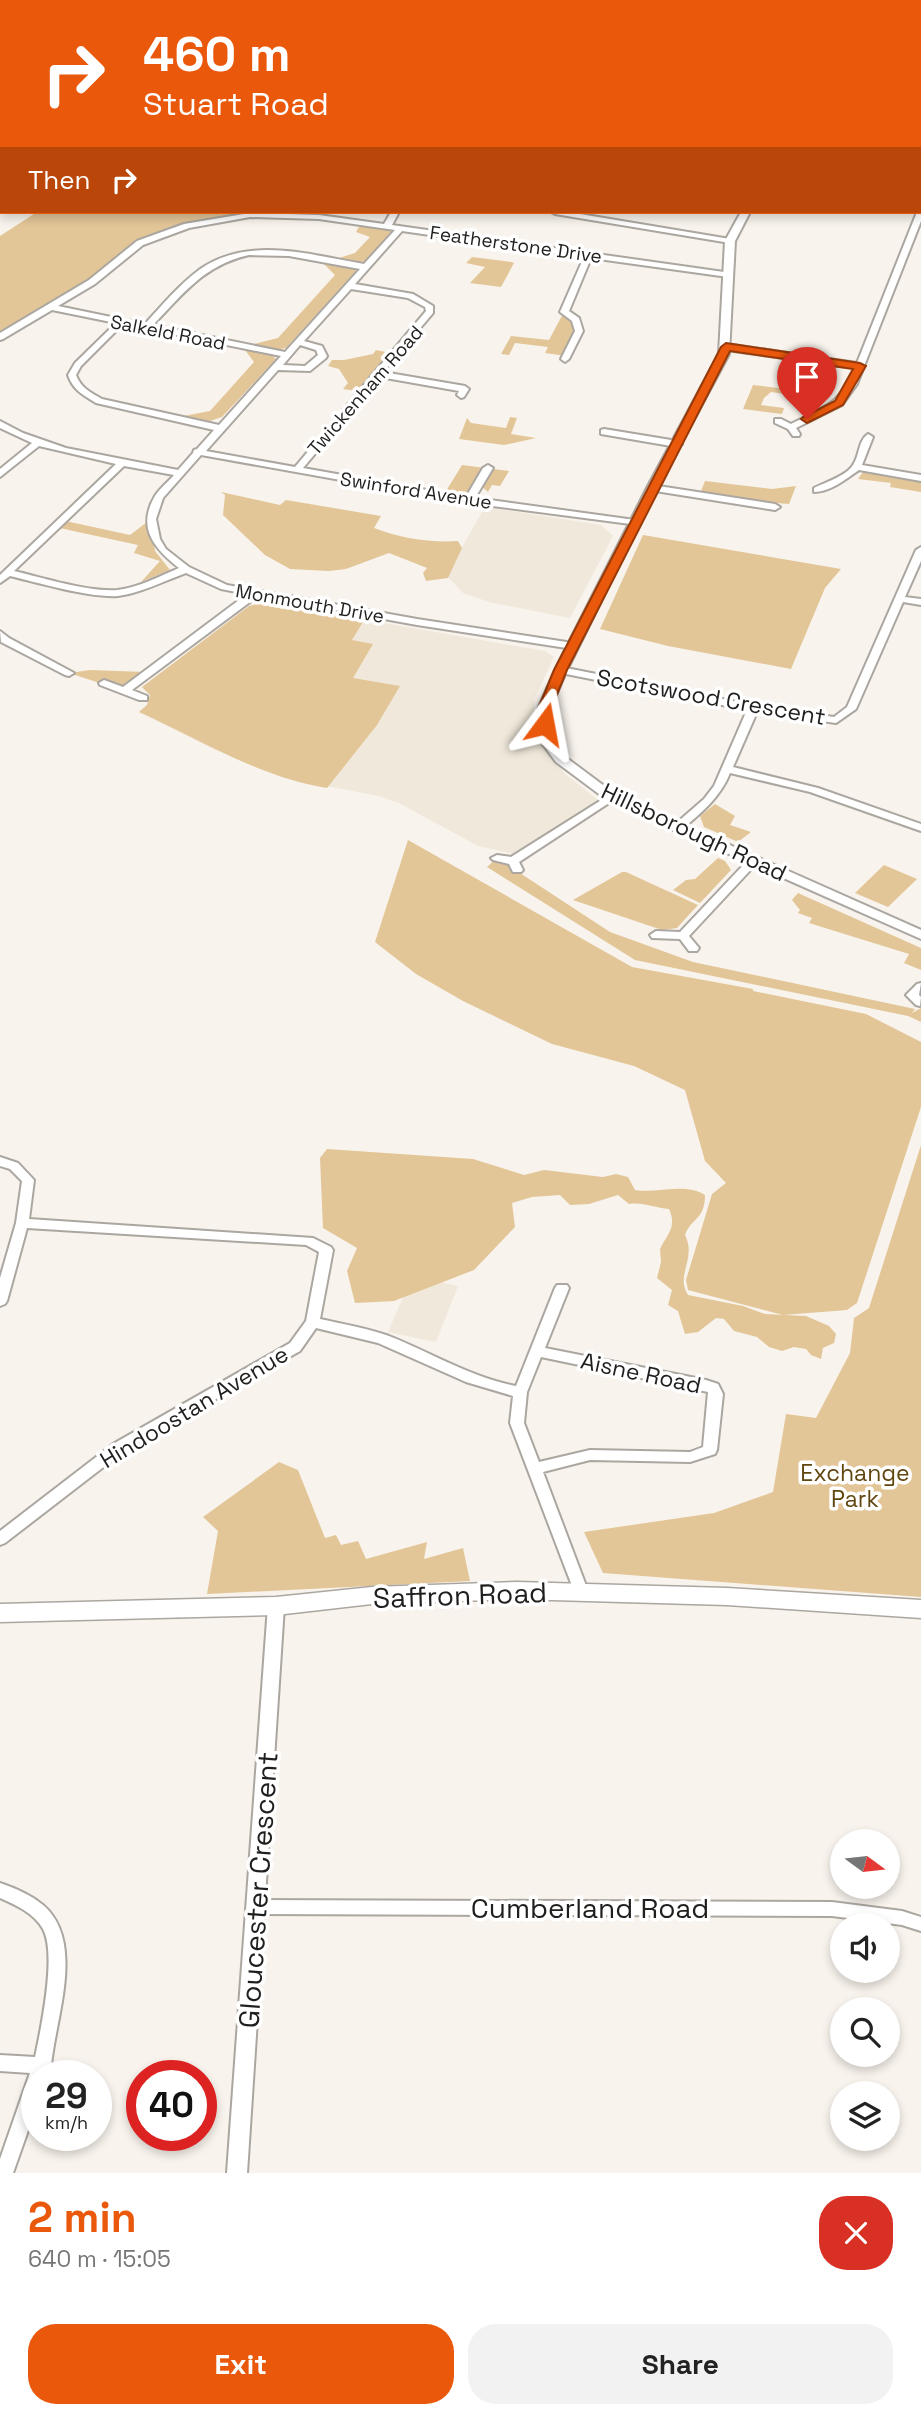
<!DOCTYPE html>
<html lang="en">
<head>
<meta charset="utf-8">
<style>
	:root { --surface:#fff; --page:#f2f2f2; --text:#222; --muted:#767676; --accent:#ea580c }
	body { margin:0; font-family:"Space Grotesk",sans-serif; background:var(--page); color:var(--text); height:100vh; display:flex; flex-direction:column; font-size:26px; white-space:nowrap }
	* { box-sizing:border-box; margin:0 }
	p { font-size:23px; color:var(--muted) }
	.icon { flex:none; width:38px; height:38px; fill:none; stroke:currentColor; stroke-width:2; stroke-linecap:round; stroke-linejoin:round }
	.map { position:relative; height:2173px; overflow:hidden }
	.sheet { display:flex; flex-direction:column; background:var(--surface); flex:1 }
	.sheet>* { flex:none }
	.guide { position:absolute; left:0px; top:0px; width:922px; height:214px; box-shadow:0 4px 10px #0003; background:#ea580c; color:#fff; overflow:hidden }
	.needle { width:46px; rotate:105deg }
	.fabs { position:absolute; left:830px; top:1829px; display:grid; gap:14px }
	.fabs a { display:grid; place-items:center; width:70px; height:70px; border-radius:50%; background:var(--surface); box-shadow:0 4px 10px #0003; font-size:35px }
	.speed { position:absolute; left:21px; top:2060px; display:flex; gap:14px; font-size:35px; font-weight:700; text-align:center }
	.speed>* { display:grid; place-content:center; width:91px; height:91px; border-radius:50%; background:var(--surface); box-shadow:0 4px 10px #0003; line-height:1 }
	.speed small { font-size:18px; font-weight:400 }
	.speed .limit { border:10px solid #d22; background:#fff; color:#111 }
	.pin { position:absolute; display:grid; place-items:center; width:60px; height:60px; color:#fff; margin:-72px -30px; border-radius:50% 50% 50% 0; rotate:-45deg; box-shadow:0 0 7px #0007 }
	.pin .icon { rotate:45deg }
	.me { position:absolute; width:77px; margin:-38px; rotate:13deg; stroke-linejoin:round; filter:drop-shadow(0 0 5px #0008) }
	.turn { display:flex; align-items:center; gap:24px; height:147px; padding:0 28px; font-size:32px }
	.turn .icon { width:91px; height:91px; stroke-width:2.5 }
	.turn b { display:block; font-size:49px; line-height:60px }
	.then { display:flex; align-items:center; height:66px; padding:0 28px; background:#0003; gap:14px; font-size:26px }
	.round { display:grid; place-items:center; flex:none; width:74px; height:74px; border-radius:28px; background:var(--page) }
	.head { display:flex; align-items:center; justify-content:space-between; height:119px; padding:0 28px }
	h1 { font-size:42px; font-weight:800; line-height:52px; color:var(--accent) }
	.primary-button { display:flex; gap:14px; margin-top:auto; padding:14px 28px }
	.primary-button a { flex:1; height:80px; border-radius:28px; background:var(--accent); color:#fff; font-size:28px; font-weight:800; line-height:80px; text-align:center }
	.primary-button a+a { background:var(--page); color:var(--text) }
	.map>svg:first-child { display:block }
</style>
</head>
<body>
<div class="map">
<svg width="921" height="2173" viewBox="0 0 921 2173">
	<rect width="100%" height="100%" fill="#f8f3ec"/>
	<path fill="#f0e8da" d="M 485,507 L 601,525 L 613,536 L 570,618 L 489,602 L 463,593 L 446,575 Z
		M 264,602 L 545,651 L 554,657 L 534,700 L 534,717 L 541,741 L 564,773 L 598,800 L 514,854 L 478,846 L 399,803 L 379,796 L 284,778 L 213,749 L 139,712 L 147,705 L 150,695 L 142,687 L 249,606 Z
		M 412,1276 L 458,1286 L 436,1342 L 388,1332 Z"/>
	<path fill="#e3c698" d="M 37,212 L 280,212 C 237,213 193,218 154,234 C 128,245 110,265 88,281 C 61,300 29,315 0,332 L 0,236 Z
		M 360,225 L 389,229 L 391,232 L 365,261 L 356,263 L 352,267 L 356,271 L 286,348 L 276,350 L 272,355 L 276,359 L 222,417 L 210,421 L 184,416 L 210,411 L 254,362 L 245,350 L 250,345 L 278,338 L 335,275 L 323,263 L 355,253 L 370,237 L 356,232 Z
		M 472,257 L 511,262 L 514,263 L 501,287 L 470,283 L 485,267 L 466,263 Z
		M 564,312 L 576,320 L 579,331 L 567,356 L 545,353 L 548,347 L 515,343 L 509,355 L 501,354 L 511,336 L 549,340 Z
		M 376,350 L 390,353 L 357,391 L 343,389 L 348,383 L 339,369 L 328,366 L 332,360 L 344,360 L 373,354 Z
		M 753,385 L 794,390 L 792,395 L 771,392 L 764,398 L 761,405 L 784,408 L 782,414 L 743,409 Z
		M 510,417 L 517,418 L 511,434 L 536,438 L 504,445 L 459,439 L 467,418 L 471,423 L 506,428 Z
		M 462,465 L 509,471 L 500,486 L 492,485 L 488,492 L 479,484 L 469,500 L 443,496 Z
		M 865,469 L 921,478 L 921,492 L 890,487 L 891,483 L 858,479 Z
		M 705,481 L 772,489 L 796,486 L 789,504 L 777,503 L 775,507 L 699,496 Z
		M 221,492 L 280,505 L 286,500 L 381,516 L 374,528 C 400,538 430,543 458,541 L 462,548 L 448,578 L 426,581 L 423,573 L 427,568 L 389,553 L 346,569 L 329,571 L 290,569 L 265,555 L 223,515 L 225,495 Z
		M 151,519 L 155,551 L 170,570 L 141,582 L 160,561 L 134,553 L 138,545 L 55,527 L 61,520 L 130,535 Z
		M 643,535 L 841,569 L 825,588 L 791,669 L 668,646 L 600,629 Z
		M 264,602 L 364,620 L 352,640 L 373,644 L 353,678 L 400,686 L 377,725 L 327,788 C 259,777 201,740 139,712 L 147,705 L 150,695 L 142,687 L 249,606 Z
		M 90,670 L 145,672 L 124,691 L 69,673 Z
		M 715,804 L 735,816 L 730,825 L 751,832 L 738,842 L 704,827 L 700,816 Z
		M 408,840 L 632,967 L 753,989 L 753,991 L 866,1014 L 921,1042 L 921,1107 L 857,1303 L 847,1310 L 783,1315 L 688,1290 L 686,1280 L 712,1194 L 726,1183 L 705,1161 L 685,1090 L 634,1066 L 552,1044 L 463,1001 L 416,974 L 375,942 Z
		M 497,858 L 610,932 L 693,962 L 915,1009 L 912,1013 L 921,1008 L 921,1022 L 908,1016 L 635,960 L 487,867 Z
		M 718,858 L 725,861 L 731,870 L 700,903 L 673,890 L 686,880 L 695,879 Z
		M 884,865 L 917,879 L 888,907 L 855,893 Z
		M 622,872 L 626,872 L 698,905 L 677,928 L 662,930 L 573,900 Z
		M 798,893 L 921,948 L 921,970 L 904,963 L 909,954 L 809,923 L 812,918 L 798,913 L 800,910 L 792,900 Z
		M 921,1145 L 921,1597 L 603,1573 L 584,1532 L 714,1513 L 773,1492 L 786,1414 L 816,1418 L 850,1353 L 854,1318 L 869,1308 Z
		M 327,1149 L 473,1159 L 524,1175 L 544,1170 L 603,1177 L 616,1174 L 628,1177 L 635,1190 C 658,1194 684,1182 705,1195 C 705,1220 691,1218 685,1235 C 697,1259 675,1275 688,1295 L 743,1306 L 765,1314 L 806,1316 L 829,1326 L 836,1334 L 834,1343 L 823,1348 L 821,1359 L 811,1355 L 806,1349 L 794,1347 L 782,1351 L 769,1347 L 757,1337 L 734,1331 L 724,1319 L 716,1318 L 698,1332 L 685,1334 L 678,1311 L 668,1305 L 672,1290 L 657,1278 L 661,1262 L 660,1249 C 668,1233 677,1227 669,1209 C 655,1208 643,1202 629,1204 L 618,1195 L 589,1204 L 570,1205 L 560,1195 L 532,1197 L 512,1203 L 515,1227 L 474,1270 L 394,1301 L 355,1303 L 347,1271 L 357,1248 L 323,1228 L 320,1158 Z
		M 279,1462 L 298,1470 L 325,1538 L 336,1535 L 341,1545 L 358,1541 L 366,1559 L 427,1542 L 424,1559 L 463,1548 L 470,1581 L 207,1594 L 218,1531 L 203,1517 Z"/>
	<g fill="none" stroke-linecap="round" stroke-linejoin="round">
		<path fill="#c39b56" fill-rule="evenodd" d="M 99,0 L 117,0 L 98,2 Z
			M 0,35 L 2,35 L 0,45 Z"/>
		<defs>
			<path id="minor" d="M 741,0 L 747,0 L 740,2 Z
				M 757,0 L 775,2 L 759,2 Z
				M 805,0 L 812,0 L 804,2 Z
				M 920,40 L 921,40 L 921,44 L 920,44 Z
				M 921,209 L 921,221 L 857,384 L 842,405 L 796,428 L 800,434 L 799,436 L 793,436 L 788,429 L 775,423 L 775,419 L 781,419 L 791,424 C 824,407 840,405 855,368 L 726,350 L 722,347 L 726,344 L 857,363 L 917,212 L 920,212 Z
				M 391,212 L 399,212 L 392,225 L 731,273 L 732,275 L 728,277 L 591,258 L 569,311 L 579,318 L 583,331 L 569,359 L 565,362 L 561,359 L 575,331 L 572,321 L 560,312 L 584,257 L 402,231 L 355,284 L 413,294 L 433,306 L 433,313 L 383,372 L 465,386 L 469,389 L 464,397 L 461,398 L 457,395 L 459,391 L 380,377 L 303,468 L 466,497 L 483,468 L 488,465 L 493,468 L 475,498 L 635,520 L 638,521 L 638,525 L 469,503 L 201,455 L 163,498 L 156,519 L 160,539 L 166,549 L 189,567 L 227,585 L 417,619 L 573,643 L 578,646 L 573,649 L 417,625 L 258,596 L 132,690 L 147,696 L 147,700 L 139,700 L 100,685 L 99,683 L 104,680 L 123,687 L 247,594 L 221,589 L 186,573 C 164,581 141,593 118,596 C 90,598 39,583 10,576 L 0,583 L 0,575 L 116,464 L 39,446 L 0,477 L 0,469 L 32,443 L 0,428 L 0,421 L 23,433 L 66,448 L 178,470 L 193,453 L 194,450 L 197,449 L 214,430 L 96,403 C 83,395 73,390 68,375 L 75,363 L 116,323 L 52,310 L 3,339 L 0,340 L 0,333 L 89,280 L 137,241 L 184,224 L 250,213 L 319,215 L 384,224 ZM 250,217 L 319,219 L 395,230 L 364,264 C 310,255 248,235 199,270 C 179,285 162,305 145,324 L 58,306 L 95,284 L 143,245 L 189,228 ZM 249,255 L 289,256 L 360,269 L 285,352 L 153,325 C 183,294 204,265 249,255 ZM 351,289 L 408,298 L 425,307 L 426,311 L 295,467 L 206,451 L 278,370 L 310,371 L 326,358 L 327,356 L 322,346 L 304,341 ZM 123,324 L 281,356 L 219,425 L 102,399 C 90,392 81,388 76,375 L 81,366 ZM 300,345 L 316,350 L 318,355 L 305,366 L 283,365 ZM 124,466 L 174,475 C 168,482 159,489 155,496 C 136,528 155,549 179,568 C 160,576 138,588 117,590 C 88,592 44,578 14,571 Z
				M 551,212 L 568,212 L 730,239 L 734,241 L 730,243 L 555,214 Z
				M 604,429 L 677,441 L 682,444 L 677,447 L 601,434 L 601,430 Z
				M 868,434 L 873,437 L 862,465 L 921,475 L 921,481 L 859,470 C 846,479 830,492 814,492 L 814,488 C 826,482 846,476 853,465 C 860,455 858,441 868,434 Z
				M 652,485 L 775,504 L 780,507 L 775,510 L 649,490 L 649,486 Z
				M 921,547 L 921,561 L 905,597 L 921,599 L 921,605 L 903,602 L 856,709 L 836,723 L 757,712 L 733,767 L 818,788 L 921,824 L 921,831 L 810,792 L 730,773 C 720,798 701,813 681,830 L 673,830 L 672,828 L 673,826 L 704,799 L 714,786 L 747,710 L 561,673 L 556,670 L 561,667 L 753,705 L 834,717 L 847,707 L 916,550 Z
				M 0,631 L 9,638 L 74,673 L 69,676 L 65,675 L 1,642 Z
				M 611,794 L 615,795 L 616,797 L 615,799 L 519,862 L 523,870 L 521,872 L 513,872 L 509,864 L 493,860 L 491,858 L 497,855 L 511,857 Z
				M 753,858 L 757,859 L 759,861 L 757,863 L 689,936 L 699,948 L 697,951 L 689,951 L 680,939 L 652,938 L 650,935 L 656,931 L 680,932 L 749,859 Z
				M 921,983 L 919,995 L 921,997 L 920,1006 L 916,1005 L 906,995 L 917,984 Z
				M 0,1157 L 18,1163 L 34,1180 L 29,1219 L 313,1238 L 331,1247 L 333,1250 L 320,1319 C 343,1324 367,1328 389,1336 C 432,1353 470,1377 516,1386 L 555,1288 L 557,1285 L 567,1285 L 569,1288 L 545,1348 L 706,1380 L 718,1384 L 723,1394 L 717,1450 L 715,1454 L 690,1462 L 590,1460 L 543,1472 L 588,1591 L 586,1595 L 581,1597 L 576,1595 L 574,1591 L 510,1423 L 513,1396 L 466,1382 L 378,1343 L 316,1328 L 300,1351 L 123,1452 L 5,1543 L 0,1545 L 0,1531 L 113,1444 L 290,1343 L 306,1321 L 319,1252 L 306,1245 L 27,1228 L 7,1301 L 5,1304 L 0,1306 L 0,1278 L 16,1223 L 22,1181 L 10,1169 L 0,1166 ZM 541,1357 L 708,1392 L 703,1447 L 690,1452 L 590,1450 L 539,1462 L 524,1423 L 527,1392 Z
				M 0,1883 C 15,1888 31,1895 43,1905 C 86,1942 55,2019 51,2066 L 47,2076 L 37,2076 L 37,2105 L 13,2173 L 0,2173 L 0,2159 L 30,2073 L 0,2071 L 0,2055 L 35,2057 C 41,2029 57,1954 43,1929 C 34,1913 16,1905 0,1898 Z
				M 257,1900 L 832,1902 L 902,1911 L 921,1917 L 921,1931 L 902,1925 L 832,1916 L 257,1914 L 251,1912 L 249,1907 L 251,1902 Z"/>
			<path id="tertiary" d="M 741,212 L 750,212 L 735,241 L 729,354 L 657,488 L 567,670 L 550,709 L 551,739 L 564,756 L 615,794 L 921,930 L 921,939 L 607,800 L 556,762 L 539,739 L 538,709 L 555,670 L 647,488 L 719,354 L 725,241 Z
				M 276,1599 L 282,1601 L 284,1606 L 247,2173 L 227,2173 L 268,1606 L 270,1601 Z"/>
			<path id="secondary" d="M 0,186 L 2,186 L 0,194 Z
				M 517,1582 L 727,1588 L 921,1600 L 921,1618 L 727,1605 L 517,1599 L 372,1604 L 276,1615 L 0,1622 L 0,1604 L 276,1597 L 372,1587 Z"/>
			<path id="primary" d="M 247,0 L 266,0 L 267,2 L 248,2 Z
				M 920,121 L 921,121 L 921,129 L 920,128 Z"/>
		</defs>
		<use href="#minor" stroke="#aba7a0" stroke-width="4"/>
		<use href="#tertiary" stroke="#aba7a0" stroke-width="4"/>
		<use href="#secondary" stroke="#aba7a0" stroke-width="3"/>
		<use href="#primary" stroke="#d3d2d2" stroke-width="4"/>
		<use href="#minor" fill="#fff" fill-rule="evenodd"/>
		<use href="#tertiary" fill="#fff" fill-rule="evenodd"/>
		<use href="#secondary" fill="#fff" fill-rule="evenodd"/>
		<use href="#primary" fill="#f8dfb2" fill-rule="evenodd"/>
		<path stroke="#625f5b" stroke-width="2.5" stroke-dasharray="5 5" stroke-linecap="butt" d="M 0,6 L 2,3"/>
	</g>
	<path fill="#ea580c" stroke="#983908" stroke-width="2" d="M 726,343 L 860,363 L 866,366 L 843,405 L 807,423 L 801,419 L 803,417 L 835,401 L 853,369 L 730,351 L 567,670 L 551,709 L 550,727 L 540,727 L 538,709 L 554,670 L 721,347 Z"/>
	<g text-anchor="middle" stroke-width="7" stroke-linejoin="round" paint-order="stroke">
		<g font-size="19" fill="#211f1d" stroke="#fff">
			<text transform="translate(516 244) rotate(8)" y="7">Featherstone Drive</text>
			<text transform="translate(168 332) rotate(11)" y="7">Salkeld Road</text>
			<text transform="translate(365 390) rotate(-49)" y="7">Twickenham Road</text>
			<text transform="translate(416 490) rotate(9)" y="7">Swinford Avenue</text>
			<text transform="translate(310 603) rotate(10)" y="7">Monmouth Drive</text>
		</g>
		<g font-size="23" fill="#211f1d" stroke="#fff">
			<text transform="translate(711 697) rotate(10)" y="8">Scotswood Crescent</text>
			<text transform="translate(694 832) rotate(25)" y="8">Hillsborough Road</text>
			<text transform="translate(641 1373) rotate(12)" y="8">Aisne Road</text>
			<text transform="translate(194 1407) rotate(-31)" y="8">Hindoostan Avenue</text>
		</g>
		<g font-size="23" fill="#61460f" stroke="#fff">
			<text x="855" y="1481">Exchange<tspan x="855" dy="26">Park</tspan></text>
		</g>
		<g font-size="28" fill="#211f1d" stroke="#fff">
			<text transform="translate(460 1595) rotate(-2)" y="10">Saffron Road</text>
			<text transform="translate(258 1890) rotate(-86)" y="10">Gloucester Crescent</text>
			<text x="590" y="1918">Cumberland Road</text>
		</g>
	</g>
</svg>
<div class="fabs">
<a><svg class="needle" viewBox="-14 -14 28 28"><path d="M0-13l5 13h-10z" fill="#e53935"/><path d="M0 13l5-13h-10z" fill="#767676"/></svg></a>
<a><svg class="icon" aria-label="sound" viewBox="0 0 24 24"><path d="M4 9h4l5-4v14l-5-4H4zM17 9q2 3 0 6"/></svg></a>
<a><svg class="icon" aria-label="search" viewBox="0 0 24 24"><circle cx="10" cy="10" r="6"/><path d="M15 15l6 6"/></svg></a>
<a><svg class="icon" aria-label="layers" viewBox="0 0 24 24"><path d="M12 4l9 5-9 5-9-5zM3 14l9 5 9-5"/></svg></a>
</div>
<div class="speed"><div>29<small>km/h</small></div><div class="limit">40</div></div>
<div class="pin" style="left:807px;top:419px;background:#d93025"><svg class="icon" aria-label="arrive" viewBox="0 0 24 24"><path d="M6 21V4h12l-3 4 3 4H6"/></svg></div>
<svg class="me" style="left:545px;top:724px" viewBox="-20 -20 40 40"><path d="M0-17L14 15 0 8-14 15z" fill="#ea580c" stroke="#fff" stroke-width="4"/></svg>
<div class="guide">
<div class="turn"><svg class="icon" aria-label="right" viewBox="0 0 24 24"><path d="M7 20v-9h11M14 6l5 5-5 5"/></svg><div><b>460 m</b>Stuart Road</div></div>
<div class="then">Then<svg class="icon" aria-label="right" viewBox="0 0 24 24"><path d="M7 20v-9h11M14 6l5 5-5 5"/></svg></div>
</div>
</div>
<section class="sheet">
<div class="head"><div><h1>2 min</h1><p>640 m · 15:05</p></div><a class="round" style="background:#d93025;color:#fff"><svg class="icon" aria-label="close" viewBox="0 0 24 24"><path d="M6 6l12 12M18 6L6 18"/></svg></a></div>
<div class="primary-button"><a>Exit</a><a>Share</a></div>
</section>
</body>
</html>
